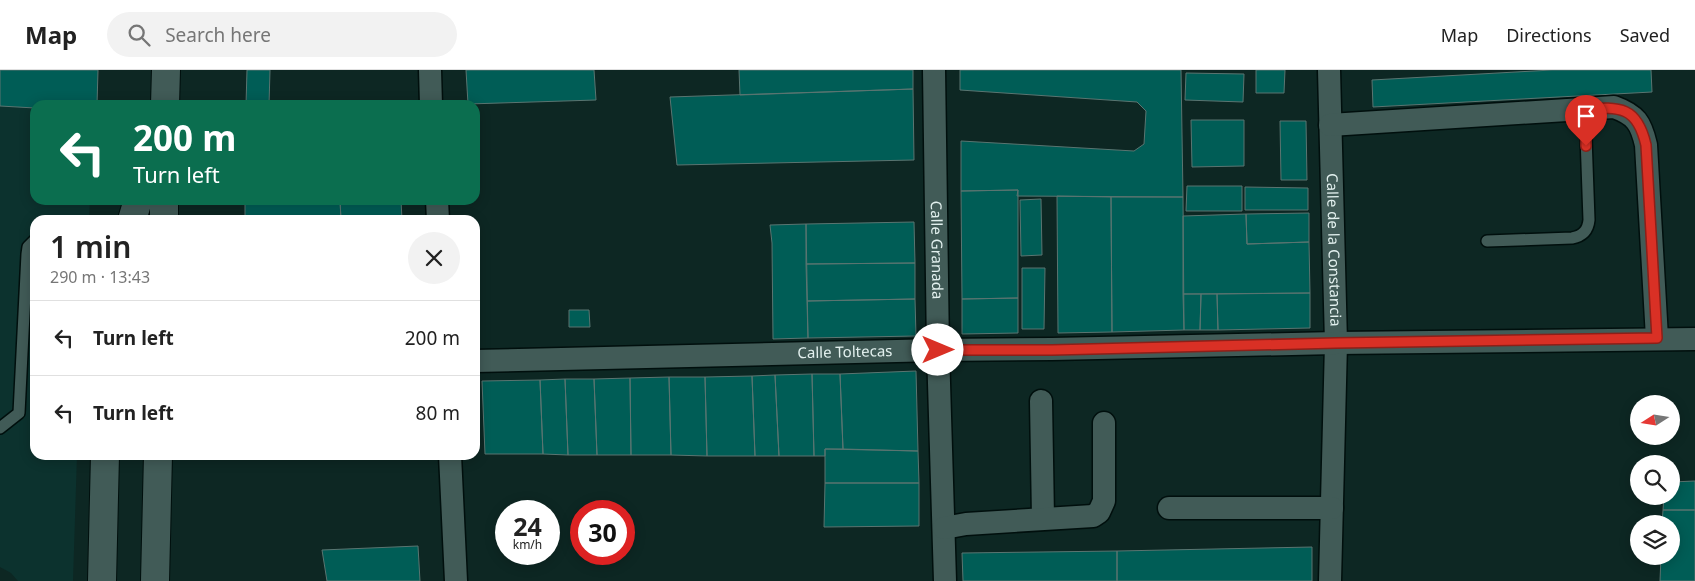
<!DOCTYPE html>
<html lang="en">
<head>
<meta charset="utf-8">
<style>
	:root { --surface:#fff; --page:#f2f2f2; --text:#222; --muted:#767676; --line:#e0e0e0 }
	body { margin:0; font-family:"Noto Sans",sans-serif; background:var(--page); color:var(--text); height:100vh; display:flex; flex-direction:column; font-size:19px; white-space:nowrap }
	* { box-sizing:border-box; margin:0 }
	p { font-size:16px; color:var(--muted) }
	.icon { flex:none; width:28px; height:28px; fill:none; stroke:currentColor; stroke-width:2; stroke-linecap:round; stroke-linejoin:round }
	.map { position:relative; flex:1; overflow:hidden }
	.sheet { position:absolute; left:30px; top:145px; width:450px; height:245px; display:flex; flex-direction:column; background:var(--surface); border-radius:15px; box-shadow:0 2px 12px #0003 }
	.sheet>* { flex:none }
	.hud { position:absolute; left:30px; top:30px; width:450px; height:105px; border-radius:15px; box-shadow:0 2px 12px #0003; background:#0b6e4f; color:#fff; overflow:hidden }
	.needle { width:32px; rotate:258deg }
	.fabs { position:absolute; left:1630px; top:325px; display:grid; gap:10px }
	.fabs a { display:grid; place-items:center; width:50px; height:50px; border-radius:50%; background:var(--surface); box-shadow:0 2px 12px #0003; font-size:25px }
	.speed { position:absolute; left:495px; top:430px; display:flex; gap:10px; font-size:25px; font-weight:700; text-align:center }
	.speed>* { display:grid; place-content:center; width:65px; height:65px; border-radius:50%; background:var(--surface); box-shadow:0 2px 12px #0003; line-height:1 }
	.speed small { font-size:12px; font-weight:400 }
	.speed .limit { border:8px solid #d22; background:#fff; color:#111 }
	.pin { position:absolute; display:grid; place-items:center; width:42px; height:42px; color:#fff; margin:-51px -21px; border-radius:50% 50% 50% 0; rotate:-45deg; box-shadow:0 0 5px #0007 }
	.pin .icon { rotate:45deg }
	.me { position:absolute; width:55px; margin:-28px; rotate:90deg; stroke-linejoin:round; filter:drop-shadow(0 0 4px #0008) }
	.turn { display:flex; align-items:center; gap:18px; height:105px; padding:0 20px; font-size:22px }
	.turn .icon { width:65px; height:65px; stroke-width:2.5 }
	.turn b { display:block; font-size:35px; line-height:42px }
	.round { display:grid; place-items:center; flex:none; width:52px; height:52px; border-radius:26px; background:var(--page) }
	.head { display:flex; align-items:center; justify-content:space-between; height:85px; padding:0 20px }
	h1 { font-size:30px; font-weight:600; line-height:38px }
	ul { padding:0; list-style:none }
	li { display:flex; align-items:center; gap:15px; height:75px; padding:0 20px; border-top:1px solid var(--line) }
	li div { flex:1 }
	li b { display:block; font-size:19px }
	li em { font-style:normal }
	header { display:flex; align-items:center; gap:30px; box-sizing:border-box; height:70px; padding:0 25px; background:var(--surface); border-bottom:1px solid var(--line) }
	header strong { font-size:24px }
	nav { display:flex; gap:28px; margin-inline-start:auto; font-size:18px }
	.search { width:350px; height:45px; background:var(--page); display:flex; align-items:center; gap:12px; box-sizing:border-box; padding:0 18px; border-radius:28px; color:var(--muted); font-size:19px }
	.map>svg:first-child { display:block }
</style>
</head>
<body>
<header>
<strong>Map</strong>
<div class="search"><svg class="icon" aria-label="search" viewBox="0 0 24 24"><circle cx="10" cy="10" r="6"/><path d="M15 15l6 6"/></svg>Search here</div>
<nav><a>Map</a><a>Directions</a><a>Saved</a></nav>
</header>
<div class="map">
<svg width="1695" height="511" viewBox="0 0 1695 511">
	<rect width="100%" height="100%" fill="#0d2723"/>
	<path fill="#0c322e" d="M 0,0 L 35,35 L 35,130 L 90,130 L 89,150 L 35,150 L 35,385 L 77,385 L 73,511 L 18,511 L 11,503 L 0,497 Z"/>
	<path fill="#005d56" stroke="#5a7571" d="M 0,0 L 98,0 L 97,35 L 35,35 L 35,38 L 0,36 Z
		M 247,0 L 270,0 L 269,35 L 246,35 Z
		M 466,0 L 594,0 L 596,30 L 468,34 Z
		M 739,0 L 913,0 L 913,19 L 740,25 Z
		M 960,0 L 1181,0 L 1183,127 L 1017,126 L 1018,120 L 961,121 L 961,71 L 1134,81 L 1144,74 L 1146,41 L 1137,32 L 960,20 Z
		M 1256,0 L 1285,0 L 1284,23 L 1256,23 Z
		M 1552,0 L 1651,0 L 1652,22 L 1373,37 L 1372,10 Z
		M 1186,3 L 1244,4 L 1243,32 L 1185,30 Z
		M 913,19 L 914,90 L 677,95 L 670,27 Z
		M 1191,50 L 1244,50 L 1244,96 L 1192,97 Z
		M 1280,51 L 1306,51 L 1307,110 L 1281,110 Z
		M 1187,116 L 1242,116 L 1242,141 L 1186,141 Z
		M 1245,117 L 1308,118 L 1308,140 L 1245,140 Z
		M 1018,120 L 1018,228 L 962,229 L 961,121 Z
		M 1057,126 L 1111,127 L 1112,262 L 1058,263 Z
		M 1111,127 L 1183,127 L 1184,260 L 1112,262 Z
		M 1041,129 L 1042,185 L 1021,186 L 1020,130 Z
		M 245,130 L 340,130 L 341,150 L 245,150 Z
		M 340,130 L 401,130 L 402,150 L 341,150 Z
		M 1309,143 L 1309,172 L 1247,174 L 1246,144 Z
		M 1246,144 L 1247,174 L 1309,172 L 1310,223 L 1183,224 L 1183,146 Z
		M 914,152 L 915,193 L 806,194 L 806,154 Z
		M 806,154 L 808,268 L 773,269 L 772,173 L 770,155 Z
		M 915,193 L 915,229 L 807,231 L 806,194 Z
		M 1022,198 L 1045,198 L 1044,259 L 1022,259 Z
		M 1310,223 L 1310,258 L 1218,260 L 1217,224 Z
		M 1183,224 L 1201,224 L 1200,260 L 1184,260 Z
		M 1201,224 L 1217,224 L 1218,260 L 1200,260 Z
		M 1018,228 L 1018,263 L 962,264 L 962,229 Z
		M 915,229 L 916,266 L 808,268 L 807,231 Z
		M 569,240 L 589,240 L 590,257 L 569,257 Z
		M 916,301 L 918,381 L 843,379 L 840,304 Z
		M 812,304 L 814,386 L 779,386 L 775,305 Z
		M 812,304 L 840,304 L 843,379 L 825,379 L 825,386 L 814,386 Z
		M 775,305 L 779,386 L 755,386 L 752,306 Z
		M 752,306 L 755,386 L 707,386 L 705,307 Z
		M 669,307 L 671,385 L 631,385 L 630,308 Z
		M 669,307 L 705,307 L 707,386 L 671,385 Z
		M 630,308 L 631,385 L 597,385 L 594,309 Z
		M 565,309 L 594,309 L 597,385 L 568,385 Z
		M 565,309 L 568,385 L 543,384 L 540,310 Z
		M 540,310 L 543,384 L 485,384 L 482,311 Z
		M 825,379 L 918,381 L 919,413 L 825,413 Z
		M 1695,411 L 1695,440 L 1663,440 L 1664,426 L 1671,426 L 1671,412 Z
		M 825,413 L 919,413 L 919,456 L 824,457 Z
		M 1663,440 L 1695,440 L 1695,511 L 1660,511 L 1661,486 L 1671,486 L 1671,454 L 1662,454 Z
		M 418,476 L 420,511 L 327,511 L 322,480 Z
		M 1312,477 L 1312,511 L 1117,511 L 1117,481 Z
		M 1117,481 L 1117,511 L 963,511 L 962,483 Z"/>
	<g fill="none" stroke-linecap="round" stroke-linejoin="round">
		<defs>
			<path id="service" d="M 1487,171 L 1572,168 C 1583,166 1588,160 1589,150 L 1585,39
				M 0,358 L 19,343 L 27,184 L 28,177 L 35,170"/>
			<g id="minor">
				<path d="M 430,0 L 431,35"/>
				<path id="s1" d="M 934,0 L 938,280 L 945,511"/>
				<path id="s2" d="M 1329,0 L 1336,273 L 1330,511"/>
				<path d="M 1330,55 L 1614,37 C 1636,45 1641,53 1646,75 L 1657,268"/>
				<path d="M 437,130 L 438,150"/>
				<path id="s3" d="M 475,291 L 938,280 L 1052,279 L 1336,273 L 1695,269"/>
				<path d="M 1041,331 L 1043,448"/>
				<path d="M 450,385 L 456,511"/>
				<path d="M 1169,438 L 1332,438"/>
				<path d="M 944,458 L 966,454 L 1093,446 L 1099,442 L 1104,431 L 1104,353"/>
			</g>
			<path id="tertiary" d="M 132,150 L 138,130
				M 102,511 L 105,385"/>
			<path id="secondary" d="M 165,35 L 166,0
				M 164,150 L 164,130
				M 155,511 L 158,385"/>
		</defs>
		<use href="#service" stroke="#000f0d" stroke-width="14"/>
		<use href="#minor" stroke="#000f0d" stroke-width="25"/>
		<use href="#tertiary" stroke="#000f0d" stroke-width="30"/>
		<use href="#secondary" stroke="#000f0d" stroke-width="30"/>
		<use href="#service" stroke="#415b57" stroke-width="11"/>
		<use href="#minor" stroke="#415b57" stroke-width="22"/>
		<use href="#tertiary" stroke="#415b57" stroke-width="28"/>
		<use href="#secondary" stroke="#415b57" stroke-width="28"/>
	</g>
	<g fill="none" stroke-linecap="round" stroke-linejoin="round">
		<defs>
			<path id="route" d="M 938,280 L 1052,280 L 1336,273 L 1657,268 L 1646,75 C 1637,36 1620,37 1585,39 L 1586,76"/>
		</defs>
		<use href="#route" stroke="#8d1f18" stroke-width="12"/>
		<use href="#route" stroke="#d93025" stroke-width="9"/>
	</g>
	<g text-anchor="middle" stroke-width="4.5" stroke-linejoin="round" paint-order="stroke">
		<g font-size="15" fill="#e2f0ee" stroke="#041d1a">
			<text dy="5" stroke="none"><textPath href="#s1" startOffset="180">Calle Granada</textPath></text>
			<text dy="5" stroke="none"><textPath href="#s2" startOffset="180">Calle de la Constancia</textPath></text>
			<text dy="5" stroke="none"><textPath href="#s3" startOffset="370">Calle Toltecas</textPath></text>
		</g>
	</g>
</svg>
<div class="fabs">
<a><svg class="needle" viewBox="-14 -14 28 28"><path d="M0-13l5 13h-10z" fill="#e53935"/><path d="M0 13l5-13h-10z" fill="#767676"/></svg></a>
<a><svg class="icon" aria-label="search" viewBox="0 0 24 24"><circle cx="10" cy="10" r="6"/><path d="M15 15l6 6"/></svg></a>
<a><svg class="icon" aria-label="layers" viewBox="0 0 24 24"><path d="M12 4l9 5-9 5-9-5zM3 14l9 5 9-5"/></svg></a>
</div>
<div class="speed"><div>24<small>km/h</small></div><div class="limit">30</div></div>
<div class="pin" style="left:1586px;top:76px;background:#d93025"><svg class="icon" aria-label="arrive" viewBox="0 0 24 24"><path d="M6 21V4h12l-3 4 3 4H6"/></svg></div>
<svg class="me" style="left:938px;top:280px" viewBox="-20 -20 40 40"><circle r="19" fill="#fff"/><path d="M0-13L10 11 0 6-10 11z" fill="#d93025"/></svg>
<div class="hud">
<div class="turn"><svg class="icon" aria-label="left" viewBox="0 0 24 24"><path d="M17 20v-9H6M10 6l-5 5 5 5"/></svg><div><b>200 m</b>Turn left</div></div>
</div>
<section class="sheet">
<div class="head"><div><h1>1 min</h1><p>290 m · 13:43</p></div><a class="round"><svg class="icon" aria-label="close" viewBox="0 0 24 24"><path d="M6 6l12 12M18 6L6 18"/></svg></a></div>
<ul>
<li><svg class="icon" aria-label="left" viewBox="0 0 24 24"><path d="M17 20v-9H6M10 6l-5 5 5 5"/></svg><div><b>Turn left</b></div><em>200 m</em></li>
<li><svg class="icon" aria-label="left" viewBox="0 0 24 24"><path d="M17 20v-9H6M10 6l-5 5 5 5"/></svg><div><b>Turn left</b></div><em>80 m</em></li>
</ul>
</section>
</div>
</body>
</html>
